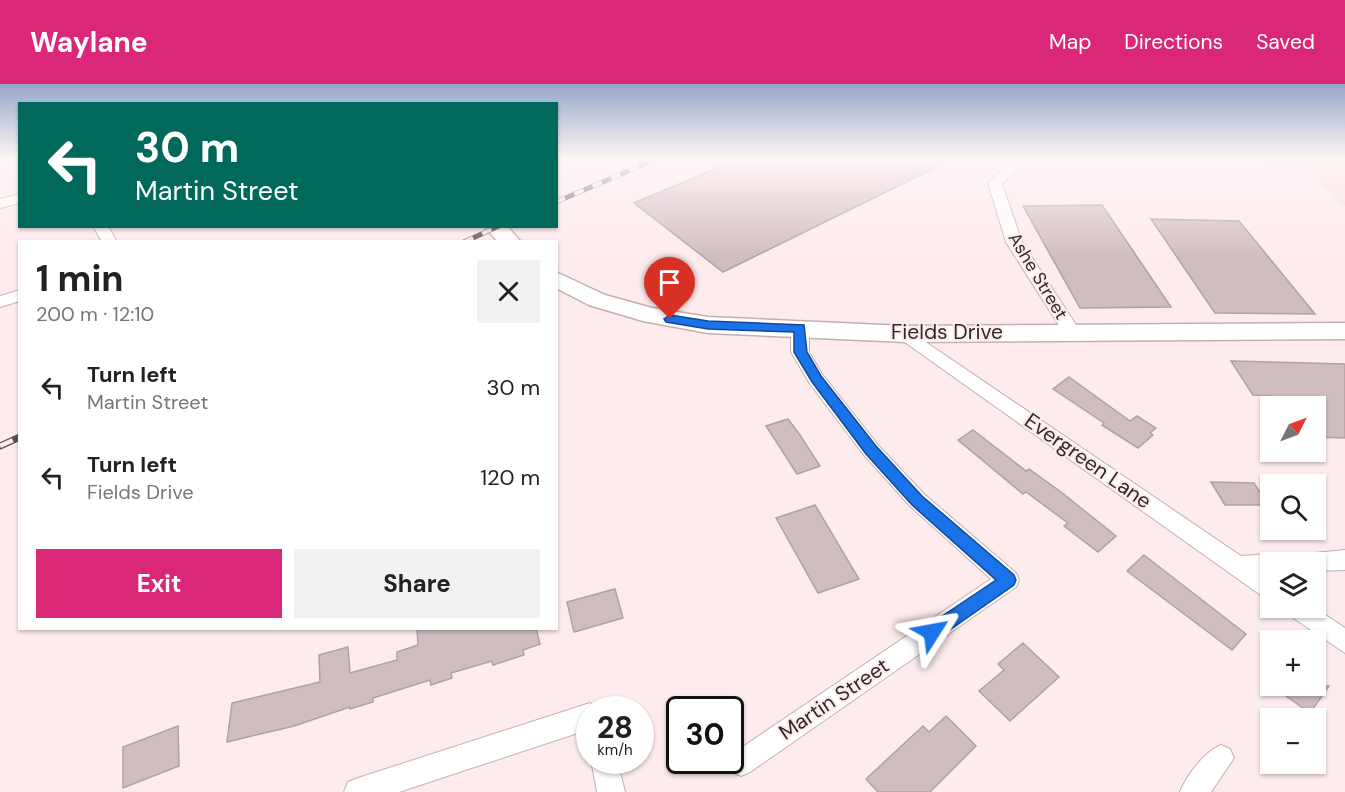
<!DOCTYPE html>
<html lang="en">
<head>
<meta charset="utf-8">
<style>
	:root { --surface:#fff; --page:#f2f2f2; --text:#222; --muted:#767676; --accent:#db2777 }
	body { margin:0; font-family:"DM Sans",sans-serif; background:var(--page); color:var(--text); height:100vh; display:flex; flex-direction:column; font-size:22px; white-space:nowrap }
	* { box-sizing:border-box; margin:0 }
	p { font-size:20px; color:var(--muted) }
	.icon { flex:none; width:33px; height:33px; fill:none; stroke:currentColor; stroke-width:2; stroke-linecap:round; stroke-linejoin:round }
	.map { position:relative; flex:1; overflow:hidden }
	.drawer { position:absolute; left:18px; top:156px; width:540px; height:390px; display:flex; flex-direction:column; background:var(--surface); border-radius:0px; box-shadow:0 2px 4px #0004 }
	.drawer>* { flex:none }
	.banner { position:absolute; left:18px; top:18px; width:540px; height:126px; border-radius:0px; box-shadow:0 2px 4px #0004; background:#00695c; color:#fff; overflow:hidden }
	.needle { width:39px; rotate:48deg }
	.fabs { position:absolute; left:1260px; top:312px; display:grid; gap:12px }
	.fabs a { display:grid; place-items:center; width:66px; height:66px; border-radius:0px; background:var(--surface); box-shadow:0 2px 4px #0004; font-size:30px }
	.speed { position:absolute; left:576px; top:612px; display:flex; gap:12px; font-size:30px; font-weight:700; text-align:center }
	.speed>* { display:grid; place-content:center; width:78px; height:78px; border-radius:50%; background:var(--surface); box-shadow:0 2px 4px #0004; line-height:1 }
	.speed small { font-size:15px; font-weight:400 }
	.speed .limit { border:3px solid #111; border-radius:9px; background:#fff; color:#111 }
	.pin { position:absolute; display:grid; place-items:center; width:51px; height:51px; color:#fff; margin:-62px -26px; border-radius:50% 50% 50% 0; rotate:-45deg; box-shadow:0 0 6px #0007 }
	.pin .icon { rotate:45deg }
	.me { position:absolute; width:66px; margin:-33px; rotate:56deg; stroke-linejoin:round; filter:drop-shadow(0 0 4px #0008) }
	.turn { display:flex; align-items:center; gap:21px; height:126px; padding:0 18px; font-size:27px }
	.turn .icon { width:78px; height:78px; stroke-width:2.5 }
	.turn b { display:block; font-size:42px; line-height:51px }
	.round { display:grid; place-items:center; flex:none; width:63px; height:63px; border-radius:0px; background:var(--page) }
	.head { display:flex; align-items:center; justify-content:space-between; height:102px; padding:0 18px }
	h1 { font-size:36px; font-weight:700; line-height:45px }
	.action { display:flex; gap:12px; margin-top:auto; padding:12px 18px }
	.action a { flex:1; height:69px; border-radius:0px; background:var(--accent); color:#fff; font-size:24px; font-weight:700; line-height:69px; text-align:center }
	.action a+a { background:var(--page); color:var(--text) }
	ul { padding:0; list-style:none }
	li { display:flex; align-items:center; gap:18px; height:90px; padding:0 18px }
	li div { flex:1 }
	li b { display:block; font-size:22px }
	li em { font-style:normal }
	header { display:flex; align-items:center; gap:36px; box-sizing:border-box; height:84px; padding:0 30px; background:var(--accent); color:#fff }
	header strong { font-size:28px }
	nav { display:flex; gap:33px; margin-inline-start:auto; font-size:21px }
	.map>svg:first-child { display:block }
</style>
</head>
<body>
<header>
<strong>Waylane</strong>
<nav><a>Map</a><a>Directions</a><a>Saved</a></nav>
</header>
<div class="map">
<svg width="1345" height="708" viewBox="0 0 1345 708">
	<rect width="100%" height="100%" fill="#feebee"/>
	<path fill="#f9dde1" d="M 1254,76 L 1345,76 L 1345,123 L 1310,90 L 1282,86 L 1260,81 Z"/>
	<path fill="#d0bdc0" stroke="#b2a0a3" stroke-width="1.5" d="M 736,76 L 951,76 L 723,188 L 634,119 Z
		M 1102,121 L 1171,223 L 1080,224 L 1023,122 Z
		M 1151,135 L 1239,137 L 1315,230 L 1215,229 Z
		M 1231,277 L 1345,280 L 1345,354 L 1316,353 L 1316,322 L 1279,322 L 1272,312 L 1253,311 Z
		M 1069,293 L 1130,337 L 1137,332 L 1156,344 L 1150,349 L 1153,351 L 1138,364 L 1102,341 L 1104,339 L 1053,305 Z
		M 788,335 L 800,351 L 820,382 L 797,390 L 766,342 Z
		M 973,346 L 1026,387 L 1029,385 L 1061,408 L 1116,452 L 1098,468 L 1064,442 L 1068,439 L 1026,408 L 1023,410 L 958,356 Z
		M 1211,398 L 1254,399 L 1268,421 L 1225,421 Z
		M 815,421 L 859,495 L 818,509 L 776,434 Z
		M 1144,471 L 1246,550 L 1232,566 L 1127,487 Z
		M 615,505 L 623,534 L 574,548 L 567,518 Z
		M 417,544 L 536,544 L 540,560 L 523,566 L 524,571 L 493,581 L 492,577 L 451,589 L 452,594 L 431,601 L 430,596 L 373,614 L 373,618 L 350,625 L 350,623 L 294,642 L 227,658 L 232,619 L 320,598 L 319,571 L 348,563 L 350,589 L 397,576 L 397,568 L 418,561 Z
		M 1023,559 L 1059,593 L 1010,637 L 979,607 L 1004,586 L 998,580 Z
		M 1272,602 L 1329,602 L 1310,629 Z
		M 946,632 L 976,662 L 930,708 L 878,708 L 866,695 L 923,642 L 929,648 Z
		M 178,642 L 179,682 L 123,704 L 123,663 Z"/>
	<g fill="none" stroke-linecap="round" stroke-linejoin="round">
		<defs>
			<path id="street" d="M 1011,76 L 1026,76 L 1002,100 L 1022,158 L 1080,247 L 1077,251 L 1065,251 L 1006,158 L 988,99 Z
				M 20,110 L 20,119 L 0,124 L 0,115 Z
				M 93,142 L 108,142 L 117,158 L 102,158 Z
				M 20,206 L 20,217 L 0,223 L 0,212 Z
				M 800,238 L 809,244 L 809,268 L 822,290 L 878,361 L 924,410 L 1016,489 L 1019,496 L 1016,503 L 750,688 L 741,692 L 732,688 L 728,679 L 732,670 L 991,495 L 910,422 L 864,371 L 810,300 L 791,268 L 791,244 Z
				M 905,244 L 1241,472 L 1270,470 L 1278,473 L 1280,478 L 1270,478 L 1270,490 L 1267,490 L 1270,493 L 1270,515 L 1262,512 L 899,254 L 896,250 Z
				M 1345,466 L 1345,486 L 1316,487 L 1316,478 L 1291,478 L 1294,471 Z
				M 1285,524 L 1315,524 L 1345,544 L 1345,569 L 1289,531 Z
				M 590,619 L 600,626 L 590,626 L 590,645 L 399,708 L 344,708 L 348,698 L 358,694 Z
				M 1221,661 L 1230,665 L 1234,674 L 1211,708 L 1180,708 C 1187,691 1204,668 1221,661 Z
				M 591,676 L 617,676 L 625,708 L 597,708 Z"/>
			<path id="secondary" d="M 484,142 L 507,142 L 521,158 L 498,158 Z
				M 556,188 L 605,211 L 652,224 L 708,233 L 905,242 L 1345,239 L 1345,255 L 905,258 L 708,249 L 643,237 L 589,221 L 556,204 Z"/>
		</defs>
		<use href="#street" stroke="#c3b0b3" stroke-width="2"/>
		<use href="#secondary" stroke="#c3b0b3" stroke-width="3"/>
		<use href="#street" fill="#fff" fill-rule="evenodd"/>
		<use href="#secondary" fill="#fff" fill-rule="evenodd"/>
		<defs>
			<path id="rail-far1" d="M 556,118 L 654,76
				M 464,158 L 499,142"/>
			<path id="rail" d="M 0,362 L 20,353"/>
		</defs>
		<use href="#rail-far1" stroke="#5a5152" stroke-width="5"/>
		<use href="#rail" stroke="#5a5152" stroke-width="7"/>
		<use href="#rail-far1" stroke="#feebee" stroke-width="4" stroke-dasharray="10" stroke-linecap="butt"/>
		<use href="#rail" stroke="#feebee" stroke-width="4.5" stroke-dasharray="14" stroke-linecap="butt"/>
	</g>
	<linearGradient id="sky" x2="0" y2="1"><stop stop-color="#95a7c8"/><stop offset="0.43" stop-color="#fff6f7"/><stop offset="1" stop-color="#fff6f7" stop-opacity="0"/></linearGradient>
	<rect width="1345" height="175" fill="url(#sky)"/>
	<path fill="#1a73e8" stroke="#114b97" stroke-width="1.5" d="M 670,231 L 708,237 L 804,241 L 807,268 L 821,292 L 876,362 L 922,412 L 1014,491 L 1016,496 L 1014,501 L 938,554 L 932,556 L 926,554 L 923,548 L 926,543 L 996,496 L 912,421 L 866,370 L 812,298 L 794,268 L 794,248 L 708,245 L 666,238 L 664,235 Z"/>
	<g text-anchor="middle" stroke-width="4.5" stroke-linejoin="round" paint-order="stroke">
		<g font-size="18" fill="#312a2b" stroke="#feebee">
			<text transform="translate(1038 192) rotate(59)" y="6">Ashe Street</text>
		</g>
		<g font-size="21" fill="#312a2b" stroke="#feebee">
			<text x="947" y="255">Fields Drive</text>
			<text transform="translate(1088 377) rotate(35)" y="7">Evergreen Lane</text>
			<text transform="translate(834 615) rotate(-34)" y="7">Martin Street</text>
		</g>
	</g>
</svg>
<div class="fabs">
<a><svg class="needle" viewBox="-14 -14 28 28"><path d="M0-13l5 13h-10z" fill="#e53935"/><path d="M0 13l5-13h-10z" fill="#767676"/></svg></a>
<a><svg class="icon" aria-label="search" viewBox="0 0 24 24"><circle cx="10" cy="10" r="6"/><path d="M15 15l6 6"/></svg></a>
<a><svg class="icon" aria-label="layers" viewBox="0 0 24 24"><path d="M12 4l9 5-9 5-9-5zM3 14l9 5 9-5"/></svg></a>
<a>+</a>
<a>−</a>
</div>
<div class="speed"><div>28<small>km/h</small></div><div class="limit">30</div></div>
<div class="pin" style="left:670px;top:235px;background:#d93025"><svg class="icon" aria-label="arrive" viewBox="0 0 24 24"><path d="M6 21V4h12l-3 4 3 4H6"/></svg></div>
<svg class="me" style="left:932px;top:548px" viewBox="-20 -20 40 40"><path d="M0-17L14 15 0 8-14 15z" fill="#1a73e8" stroke="#fff" stroke-width="4"/></svg>
<div class="banner">
<div class="turn"><svg class="icon" aria-label="left" viewBox="0 0 24 24"><path d="M17 20v-9H6M10 6l-5 5 5 5"/></svg><div><b>30 m</b>Martin Street</div></div>
</div>
<section class="drawer">
<div class="head"><div><h1>1 min</h1><p>200 m · 12:10</p></div><a class="round"><svg class="icon" aria-label="close" viewBox="0 0 24 24"><path d="M6 6l12 12M18 6L6 18"/></svg></a></div>
<ul>
<li><svg class="icon" aria-label="left" viewBox="0 0 24 24"><path d="M17 20v-9H6M10 6l-5 5 5 5"/></svg><div><b>Turn left</b><p>Martin Street</p></div><em>30 m</em></li>
<li><svg class="icon" aria-label="left" viewBox="0 0 24 24"><path d="M17 20v-9H6M10 6l-5 5 5 5"/></svg><div><b>Turn left</b><p>Fields Drive</p></div><em>120 m</em></li>
</ul>
<div class="action"><a>Exit</a><a>Share</a></div>
</section>
</div>
</body>
</html>
